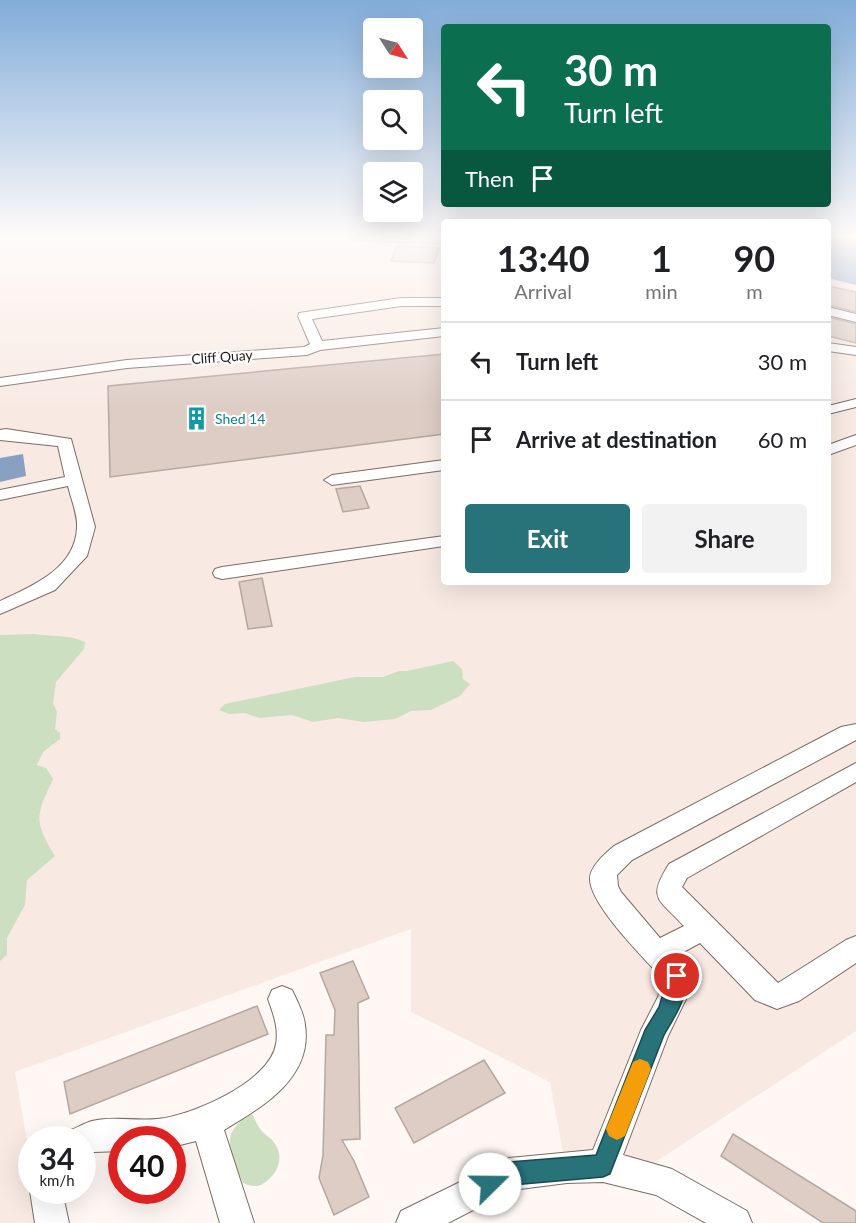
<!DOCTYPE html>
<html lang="en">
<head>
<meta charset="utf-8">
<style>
	:root { --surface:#fff; --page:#f2f2f2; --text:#202124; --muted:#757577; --line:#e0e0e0; --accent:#28727a }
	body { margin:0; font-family:Lato,sans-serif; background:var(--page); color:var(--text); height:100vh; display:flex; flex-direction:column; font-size:22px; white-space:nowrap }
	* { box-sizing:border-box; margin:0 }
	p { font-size:20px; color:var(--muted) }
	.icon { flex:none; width:33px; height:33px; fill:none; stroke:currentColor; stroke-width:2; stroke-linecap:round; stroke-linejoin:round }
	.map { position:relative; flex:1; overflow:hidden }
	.drawer { position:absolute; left:441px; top:219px; width:390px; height:366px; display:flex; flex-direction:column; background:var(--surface); border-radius:6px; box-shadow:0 6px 24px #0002 }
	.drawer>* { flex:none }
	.guide { position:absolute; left:441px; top:24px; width:390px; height:183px; border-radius:6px; box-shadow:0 6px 24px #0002; background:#0b6e4f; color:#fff; overflow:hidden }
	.needle { width:39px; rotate:126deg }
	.controls { position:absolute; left:363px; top:18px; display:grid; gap:12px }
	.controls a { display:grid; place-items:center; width:60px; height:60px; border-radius:6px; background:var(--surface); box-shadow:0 6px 24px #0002; font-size:30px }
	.speed { position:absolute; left:18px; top:1126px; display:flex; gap:12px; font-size:30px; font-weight:700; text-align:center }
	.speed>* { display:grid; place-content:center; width:78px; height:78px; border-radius:50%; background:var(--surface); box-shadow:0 6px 24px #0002; line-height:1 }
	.speed small { font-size:15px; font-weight:400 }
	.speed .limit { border:9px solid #d22; background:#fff; color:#111 }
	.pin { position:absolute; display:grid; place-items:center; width:51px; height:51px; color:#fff; margin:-26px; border:3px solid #fff; border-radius:50%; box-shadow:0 2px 6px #0007 }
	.me { position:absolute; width:66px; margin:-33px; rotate:68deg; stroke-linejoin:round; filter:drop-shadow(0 0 4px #0008) }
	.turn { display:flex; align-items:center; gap:21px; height:126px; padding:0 24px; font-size:27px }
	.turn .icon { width:78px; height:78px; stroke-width:2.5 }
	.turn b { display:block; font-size:42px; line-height:51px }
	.then { display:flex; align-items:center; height:57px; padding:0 24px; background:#0003; gap:12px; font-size:22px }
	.eta { display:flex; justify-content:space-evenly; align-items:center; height:102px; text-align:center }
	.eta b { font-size:36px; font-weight:700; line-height:42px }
	.primary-button { display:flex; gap:12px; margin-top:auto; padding:12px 24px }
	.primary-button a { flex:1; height:69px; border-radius:6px; background:var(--accent); color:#fff; font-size:24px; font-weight:700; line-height:69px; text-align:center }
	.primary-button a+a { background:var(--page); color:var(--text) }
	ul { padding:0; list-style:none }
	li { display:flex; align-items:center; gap:18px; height:78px; padding:0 24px; border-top:2px solid var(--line) }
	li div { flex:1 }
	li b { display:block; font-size:22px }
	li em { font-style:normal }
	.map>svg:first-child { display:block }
</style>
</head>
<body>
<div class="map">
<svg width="856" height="1223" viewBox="0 0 856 1223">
	<rect width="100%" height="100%" fill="#fef7f4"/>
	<path fill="#f8eae3" d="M 0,237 L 444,237 L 444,582 L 828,582 L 828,278 L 856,285 L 856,1031 L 634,1176 L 563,1152 L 550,1082 L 411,1012 L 411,929 L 15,1072 L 31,1164 L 32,1191 L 42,1223 L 0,1223 Z"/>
	<path fill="#ccdfc0" d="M 35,634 C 54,637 67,634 85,642 L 84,649 L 56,682 L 53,703 L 57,712 L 55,729 L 60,733 L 60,739 L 43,752 L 37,765 L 46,768 L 53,779 C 36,816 33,820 55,856 L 27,880 L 25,905 L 7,938 L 7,955 L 0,961 L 0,635 Z
		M 453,661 L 462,669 L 463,679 L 470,684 L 460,696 L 431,710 L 411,711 L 395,719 L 364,722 L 338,718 L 313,722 L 292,715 L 259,718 L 245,713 L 229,714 L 219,710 L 225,704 L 355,677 L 383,677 L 399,671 L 407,671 Z
		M 252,1114 C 255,1119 257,1125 261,1130 C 264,1134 268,1136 271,1139 C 284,1152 281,1169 268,1180 C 259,1188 253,1187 243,1183 C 231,1155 217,1132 252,1114 Z"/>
	<path fill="#88a1c2" d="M 828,237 L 856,237 L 856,285 L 828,278 Z
		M 23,454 L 26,476 L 0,482 L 0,458 Z"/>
	<path fill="#ddcdc5" stroke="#b6a79f" stroke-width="1.5" d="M 397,246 L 439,248 L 434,263 L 391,261 Z
		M 828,286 L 856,292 L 856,312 L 828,305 Z
		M 828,317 L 856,324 L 856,343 L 828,336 Z
		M 444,354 L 444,434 L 110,477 L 108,386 Z
		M 360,486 L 369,508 L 343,512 L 336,489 Z
		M 262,578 L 272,626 L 248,629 L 239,582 Z
		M 353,961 L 369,998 L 358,1003 L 360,1139 L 342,1140 L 354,1161 L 369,1197 L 334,1215 L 319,1178 L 323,1155 L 326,1035 L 334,1035 L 335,1010 L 320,973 Z
		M 257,1006 L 268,1034 L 70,1114 L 64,1082 Z
		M 484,1060 L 505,1093 L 414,1143 L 395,1108 Z
		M 733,1134 L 856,1211 L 856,1223 L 823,1223 L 721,1156 Z"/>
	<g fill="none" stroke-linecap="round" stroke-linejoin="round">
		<defs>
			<path id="minor" d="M 349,237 L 444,237 L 444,243 L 354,240 Z
				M 401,298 L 444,298 L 444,306 L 401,306 L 312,319 L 322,341 L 444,328 L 444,336 L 320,350 L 307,355 L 127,368 L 0,386 L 0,378 L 127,360 L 304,347 L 310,344 L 298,316 L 299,313 Z
				M 828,307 L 856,314 L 856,322 L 828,315 Z
				M 828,343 L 856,347 L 856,355 L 828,351 Z
				M 856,399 L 856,407 L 828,414 L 828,406 Z
				M 6,429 L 71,439 L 95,527 L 87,556 L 55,590 L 0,614 L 0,601 C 32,586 75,569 77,528 C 78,515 71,499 68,486 L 0,500 L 0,490 L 65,477 L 58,446 L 0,440 L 0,430 Z
				M 856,435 L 856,445 L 828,455 L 828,445 Z
				M 444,460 L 444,470 L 332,485 L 324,480 L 332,475 Z
				M 444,536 L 444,546 L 222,579 L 215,577 L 213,573 L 215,569 L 222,567 Z
				M 856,724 L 856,740 L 632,860 L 617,875 L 618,886 L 621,892 L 660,938 L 684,926 C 658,898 647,899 669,864 L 856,763 L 856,782 L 687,878 L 682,887 L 778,983 L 846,940 L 856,936 L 856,963 L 799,1001 L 777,1009 L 755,1000 L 700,943 L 676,956 L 691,976 L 687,997 L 668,1036 L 623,1155 L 672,1169 L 747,1211 L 752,1223 L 706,1223 L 656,1195 L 603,1182 L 567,1183 L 512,1190 L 448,1223 L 396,1223 L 401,1211 L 509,1158 L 593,1150 L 641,1030 L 658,997 L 663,979 C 645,959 590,905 590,879 C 590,866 605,854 614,846 L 841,727 Z
				M 282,986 L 292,990 C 297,1001 304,1013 305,1025 C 313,1078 262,1107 224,1130 L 254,1223 L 220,1223 L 196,1141 L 172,1147 L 172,1140 L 122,1140 L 122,1151 L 94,1152 L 82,1157 L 82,1140 L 67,1140 L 71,1130 C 78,1127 85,1123 92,1121 C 112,1116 136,1121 157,1119 C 191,1116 270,1082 276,1044 C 279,1028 273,1013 268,999 L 272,990 Z
				M 32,1187 L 32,1191 L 62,1191 L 69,1223 L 35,1223 L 30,1191 Z"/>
		</defs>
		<use href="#minor" stroke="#7a6c65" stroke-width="2"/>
		<use href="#minor" fill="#fff" fill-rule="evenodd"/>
	</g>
	<linearGradient id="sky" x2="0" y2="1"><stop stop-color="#81acd9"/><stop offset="0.58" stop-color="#fffbfa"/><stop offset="1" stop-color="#fffbfa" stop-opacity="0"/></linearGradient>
	<rect width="856" height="408" fill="url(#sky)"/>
	<path fill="#28727a" stroke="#1a4a4f" stroke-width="1.5" d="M 677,967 L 684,970 C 693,990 674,1018 664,1035 L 610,1174 L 603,1177 L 512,1185 L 490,1195 L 482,1192 L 479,1184 L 482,1176 L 509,1162 L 596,1155 L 645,1030 L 659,1007 L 670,970 Z"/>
	<path fill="#f59e0b" d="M 640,1059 L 648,1062 L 651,1069 L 625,1136 L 617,1140 L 609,1136 L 606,1129 L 633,1062 Z"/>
	<defs>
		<symbol id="building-bare" viewBox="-9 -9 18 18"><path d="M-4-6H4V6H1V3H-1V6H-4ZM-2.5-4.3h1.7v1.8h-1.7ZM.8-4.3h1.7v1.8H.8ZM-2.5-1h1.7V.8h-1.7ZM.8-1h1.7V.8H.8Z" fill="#0f9aa8" stroke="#fff" stroke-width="2.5" paint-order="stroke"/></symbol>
	</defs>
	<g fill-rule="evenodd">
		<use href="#building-bare" x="180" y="402" width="33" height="33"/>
	</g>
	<g text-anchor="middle" stroke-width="4.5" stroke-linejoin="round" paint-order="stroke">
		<g font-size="14" fill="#211c19" stroke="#fff">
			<text transform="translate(222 357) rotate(-4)" y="5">Cliff Quay</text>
		</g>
		<g font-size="14" fill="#0d838f" stroke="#fff" text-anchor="start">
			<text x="215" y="424">Shed 14</text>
		</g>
	</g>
</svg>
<div class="controls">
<a><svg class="needle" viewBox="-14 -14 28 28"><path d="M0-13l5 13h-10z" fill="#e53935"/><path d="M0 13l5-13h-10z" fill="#757577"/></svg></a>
<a><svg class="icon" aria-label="search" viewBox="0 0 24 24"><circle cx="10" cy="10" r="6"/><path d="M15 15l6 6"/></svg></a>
<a><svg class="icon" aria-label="layers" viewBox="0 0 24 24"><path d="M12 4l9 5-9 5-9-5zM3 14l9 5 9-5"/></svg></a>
</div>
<div class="speed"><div>34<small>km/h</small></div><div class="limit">40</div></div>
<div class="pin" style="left:677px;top:976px;background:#d93025"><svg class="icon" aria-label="arrive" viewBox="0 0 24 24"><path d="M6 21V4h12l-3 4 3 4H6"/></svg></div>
<svg class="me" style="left:490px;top:1184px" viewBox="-20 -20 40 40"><circle r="19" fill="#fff"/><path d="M0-13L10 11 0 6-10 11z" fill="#28727a"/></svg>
<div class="guide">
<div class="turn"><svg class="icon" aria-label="left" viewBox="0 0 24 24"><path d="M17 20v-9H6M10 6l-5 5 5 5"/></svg><div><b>30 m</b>Turn left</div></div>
<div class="then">Then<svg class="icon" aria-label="arrive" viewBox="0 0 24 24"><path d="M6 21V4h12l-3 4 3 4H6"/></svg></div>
</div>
<section class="drawer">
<div class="eta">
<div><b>13:40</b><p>Arrival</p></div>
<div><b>1</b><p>min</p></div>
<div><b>90</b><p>m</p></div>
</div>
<ul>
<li><svg class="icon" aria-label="left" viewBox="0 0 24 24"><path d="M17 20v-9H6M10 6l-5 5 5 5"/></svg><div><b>Turn left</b></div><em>30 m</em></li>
<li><svg class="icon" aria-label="arrive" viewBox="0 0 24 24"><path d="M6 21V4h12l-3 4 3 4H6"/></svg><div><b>Arrive at destination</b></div><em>60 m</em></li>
</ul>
<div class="primary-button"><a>Exit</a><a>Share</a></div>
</section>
</div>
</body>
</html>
